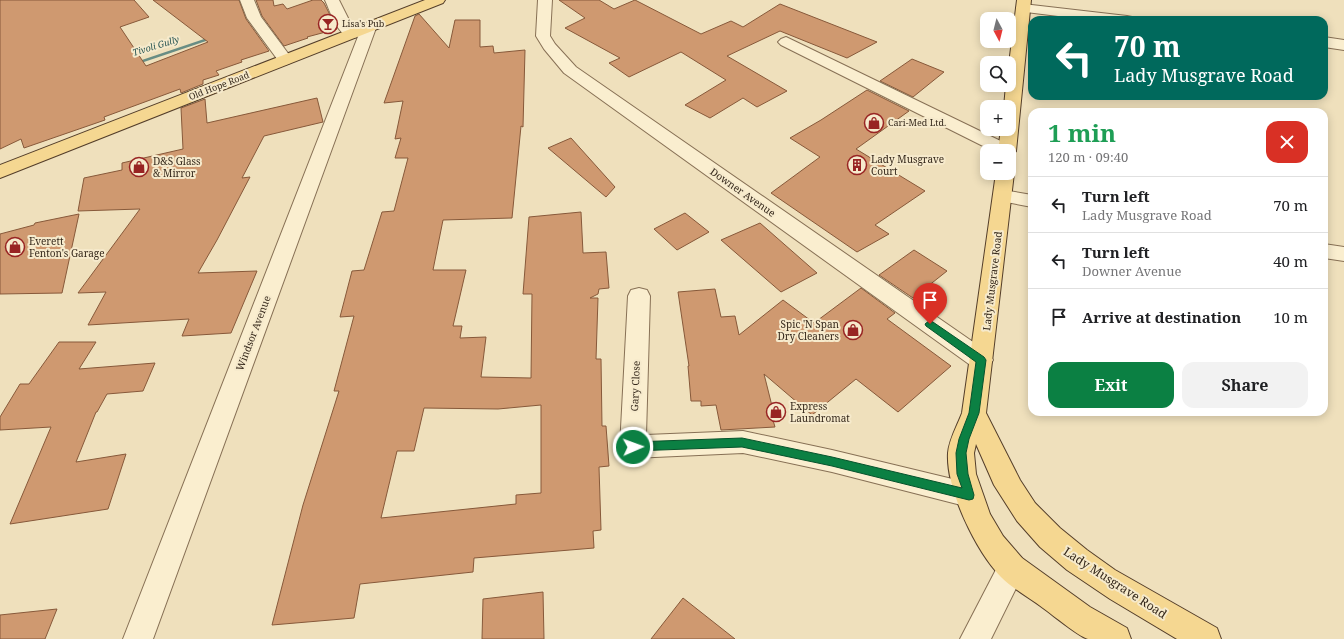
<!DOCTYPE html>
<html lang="en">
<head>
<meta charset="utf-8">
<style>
	:root { --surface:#fff; --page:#f2f2f2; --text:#202124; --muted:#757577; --line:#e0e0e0; --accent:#0b8043 }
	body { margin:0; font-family:"Noto Serif",serif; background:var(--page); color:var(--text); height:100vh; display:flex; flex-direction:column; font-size:15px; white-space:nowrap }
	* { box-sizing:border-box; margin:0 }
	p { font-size:13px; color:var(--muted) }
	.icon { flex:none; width:22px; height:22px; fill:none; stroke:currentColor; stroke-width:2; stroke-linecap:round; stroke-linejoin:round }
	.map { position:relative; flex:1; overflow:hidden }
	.side { position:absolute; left:1028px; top:108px; width:300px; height:308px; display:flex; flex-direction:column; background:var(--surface); border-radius:12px; box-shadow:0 2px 10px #0003 }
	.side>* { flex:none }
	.guide { position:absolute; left:1028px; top:16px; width:300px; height:84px; border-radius:12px; box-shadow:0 2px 10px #0003; background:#00695c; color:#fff; overflow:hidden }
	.needle { width:26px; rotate:173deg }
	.tools { position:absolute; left:980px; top:12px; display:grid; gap:8px }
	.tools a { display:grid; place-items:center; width:36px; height:36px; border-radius:8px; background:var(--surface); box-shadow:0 2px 10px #0003; font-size:20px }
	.pin { position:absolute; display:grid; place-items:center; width:34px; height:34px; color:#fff; margin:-41px -17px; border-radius:50% 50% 50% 0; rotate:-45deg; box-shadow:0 0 4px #0007 }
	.pin .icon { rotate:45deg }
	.me { position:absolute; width:44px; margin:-22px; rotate:88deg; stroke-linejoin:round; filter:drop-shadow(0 0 3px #0008) }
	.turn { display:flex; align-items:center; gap:14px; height:84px; padding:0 20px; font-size:18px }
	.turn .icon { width:52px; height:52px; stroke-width:2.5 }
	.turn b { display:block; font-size:28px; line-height:34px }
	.round { display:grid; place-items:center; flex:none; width:42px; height:42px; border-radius:12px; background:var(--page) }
	.head { display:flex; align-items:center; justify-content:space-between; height:68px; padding:0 20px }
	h1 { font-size:24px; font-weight:700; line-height:30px; color:#1e9e55 }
	.cta { display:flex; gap:8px; margin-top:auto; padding:8px 20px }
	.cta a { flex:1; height:46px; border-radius:12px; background:var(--accent); color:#fff; font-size:16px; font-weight:700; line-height:46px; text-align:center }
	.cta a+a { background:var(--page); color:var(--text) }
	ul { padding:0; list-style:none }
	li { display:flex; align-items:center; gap:12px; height:56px; padding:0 20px; border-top:1px solid var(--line) }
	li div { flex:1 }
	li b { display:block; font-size:15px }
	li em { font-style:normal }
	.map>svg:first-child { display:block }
</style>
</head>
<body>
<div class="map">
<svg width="1344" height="639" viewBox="0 0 1344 639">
	<rect width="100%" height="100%" fill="#efe0bc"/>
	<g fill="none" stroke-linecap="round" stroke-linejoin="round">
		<path fill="#688d84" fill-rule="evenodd" d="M 213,36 L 218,37 L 135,65 L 130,64 Z"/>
	</g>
	<path fill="#cf9970" stroke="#87593a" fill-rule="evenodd" d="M 0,0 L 134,0 L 149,17 L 120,27 L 146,66 L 208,42 L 153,0 L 239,0 L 246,19 L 269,51 L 241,60 L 242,62 L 216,71 L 219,75 L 203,80 L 203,84 L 181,93 L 180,89 L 104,117 L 105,120 L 24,148 L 21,139 L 0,149 Z
		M 256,0 L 273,0 L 274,6 L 283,4 L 287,9 L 313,0 L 321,0 L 324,3 L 337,29 L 307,37 L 308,38 L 284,46 L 262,16 Z
		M 559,0 L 599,0 L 614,9 L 635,0 L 701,34 L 731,21 L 743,27 L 780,4 L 877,42 L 847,58 L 780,31 L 727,56 L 787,91 L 757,107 L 743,98 L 710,118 L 685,105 L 726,80 L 681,52 L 629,77 L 609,63 L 620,58 L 565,28 L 585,18 Z
		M 419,14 L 449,48 L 455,20 L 480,20 L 480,47 L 493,46 L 494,53 L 525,50 L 523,127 L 521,126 L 512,218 L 443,220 L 433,270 L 466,270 L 453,326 L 462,326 L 460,338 L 486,337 L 481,377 L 531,378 L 532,294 L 523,294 L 529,217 L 581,212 L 583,253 L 606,252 L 609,288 L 599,289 L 598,294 L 590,298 L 598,298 L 596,359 L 601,359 L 602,426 L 606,426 L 609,466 L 599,467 L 601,530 L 593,531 L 594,548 L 474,558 L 473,572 L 360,584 L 354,618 L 272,625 L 303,505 L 339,391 L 334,391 L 354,316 L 340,317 L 352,271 L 364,270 L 382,212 L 394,211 L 408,158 L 395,158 L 401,138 L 395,139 L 403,101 L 384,103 L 415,16 ZM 541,405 L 541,493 L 516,495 L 516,504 L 381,518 L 397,451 L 414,451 L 424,408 L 498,409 Z
		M 912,59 L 944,72 L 913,97 L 880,81 Z
		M 867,90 L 909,111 L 856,149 L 925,191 L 875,225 L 889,234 L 857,252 L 771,193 L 820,157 L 790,138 L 821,120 Z
		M 317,98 L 323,122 L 264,136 L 242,178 L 250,177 L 217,240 L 198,273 L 257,271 L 231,333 L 182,336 L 189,319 L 88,325 L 106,292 L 78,293 L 140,209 L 78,211 L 84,178 L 122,170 L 122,163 L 183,149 L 181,108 L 205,99 L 207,123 Z
		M 571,138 L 615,187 L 606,197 L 548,148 Z
		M 685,213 L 709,232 L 677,250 L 654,229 Z
		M 79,214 L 62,293 L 0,294 L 0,234 L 34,225 L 35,223 Z
		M 760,223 L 817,273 L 781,292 L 721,240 Z
		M 914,250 L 947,271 L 913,298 L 879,275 Z
		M 861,288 L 895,313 L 887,319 L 951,366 L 898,412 L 856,379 L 812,415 L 764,374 L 773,410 L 770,410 L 775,427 L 721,430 L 716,405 L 701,406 L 701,401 L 691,401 L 688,366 L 689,366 L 678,292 L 715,289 L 721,317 L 735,316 L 739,335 L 783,300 L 814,323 Z
		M 59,342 L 96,342 L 79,369 L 155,363 L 143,391 L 107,394 L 97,412 L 96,412 L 76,462 L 126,454 L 108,509 L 10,524 L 51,427 L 0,430 L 0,417 L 20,384 L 29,384 Z
		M 543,592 L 544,639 L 482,639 L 483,599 Z
		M 683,598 L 735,639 L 651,639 Z
		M 57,609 L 45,639 L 0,639 L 0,615 Z"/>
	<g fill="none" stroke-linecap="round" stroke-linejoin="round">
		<defs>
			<path id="street" d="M 240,0 L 254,0 L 261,17 L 293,60 L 290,63 L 285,65 L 280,63 L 247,18 Z
				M 325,0 L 339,0 L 352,26 L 359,34 L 364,25 L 369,24 L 374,25 L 376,28 L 153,639 L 123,639 L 359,34 L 357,37 C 339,42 331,13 325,0 Z
				M 538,0 L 552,0 L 550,36 L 555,44 L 576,67 L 989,353 L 993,360 L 989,367 L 981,369 L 973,367 L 564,73 L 544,49 L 536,36 Z
				M 1023,4 L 1127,16 L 1132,17 L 1134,20 L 1090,20 L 1018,11 L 1016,8 L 1018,5 Z
				M 786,37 L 1013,147 L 1016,151 L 1013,155 L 1009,156 L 1009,151 L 993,151 L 781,45 L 778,42 L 781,39 Z
				M 1324,37 L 1344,40 L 1344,50 L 1324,47 Z
				M 1003,190 L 1032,195 L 1032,207 L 996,200 L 994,196 L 996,192 Z
				M 1324,244 L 1344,247 L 1344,261 L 1324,258 Z
				M 639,288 L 647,290 L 650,296 L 646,435 L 743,431 L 832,450 L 969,483 L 978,486 L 982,495 L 978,504 L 969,507 L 832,472 L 743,453 L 633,458 L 624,455 L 620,447 L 628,296 L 631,290 Z
				M 1012,554 L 1022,558 L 1026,568 L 991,639 L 960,639 L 1002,558 Z"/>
			<path id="primary" d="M 425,0 L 445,0 L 443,3 L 0,178 L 0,165 Z
				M 1017,0 L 1031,0 L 1016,151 L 1013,155 L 1009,156 L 1009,151 L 998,151 L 1001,129 L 1009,129 L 1009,107 L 1004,107 L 1006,85 L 1009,85 L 1009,64 Z
				M 1009,168 L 1011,169 L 1014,173 L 986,413 L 1020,480 L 1035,503 L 1060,528 L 1087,550 L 1115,570 L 1217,628 L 1221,639 L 1177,639 L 1110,599 L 1067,570 L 1040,547 L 1017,521 L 994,485 L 976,444 L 974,453 L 976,474 L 990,514 L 1003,536 L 1022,558 L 1090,607 L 1127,628 L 1131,639 C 1121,639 1097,639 1088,639 C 1078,636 1053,615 1043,608 C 1030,598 1013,589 1001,577 C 976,551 946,490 948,453 C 949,440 957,426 962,413 L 996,173 L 1009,173 Z"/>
		</defs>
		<use href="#street" stroke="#877055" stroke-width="2"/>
		<use href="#primary" stroke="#543e2a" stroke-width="2"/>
		<use href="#street" fill="#faeecf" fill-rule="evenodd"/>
		<use href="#primary" fill="#f5d791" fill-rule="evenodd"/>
	</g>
	<path fill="#0b8043" stroke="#07532c" d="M 930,320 L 984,357 L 986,360 L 979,413 L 969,439 L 966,453 L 968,474 L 974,495 L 973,499 L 969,500 L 832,466 L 742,447 L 633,451 L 629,450 L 628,447 L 629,444 L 633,442 L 742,438 L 832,457 L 962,488 L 957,474 L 956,453 L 959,439 L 969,413 L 976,362 L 926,326 L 925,324 Z"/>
	<defs>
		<symbol id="bar-ring" viewBox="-11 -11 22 22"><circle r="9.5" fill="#f6eacc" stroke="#982423" stroke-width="1.5"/><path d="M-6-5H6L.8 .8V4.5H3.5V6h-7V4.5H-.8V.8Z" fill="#982423"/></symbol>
		<symbol id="shop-ring" viewBox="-11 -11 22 22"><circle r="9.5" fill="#f6eacc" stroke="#982423" stroke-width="1.5"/><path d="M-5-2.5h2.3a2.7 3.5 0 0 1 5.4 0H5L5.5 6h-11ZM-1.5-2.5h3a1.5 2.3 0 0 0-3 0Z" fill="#982423"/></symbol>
		<symbol id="building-ring" viewBox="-11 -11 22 22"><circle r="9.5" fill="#f6eacc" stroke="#982423" stroke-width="1.5"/><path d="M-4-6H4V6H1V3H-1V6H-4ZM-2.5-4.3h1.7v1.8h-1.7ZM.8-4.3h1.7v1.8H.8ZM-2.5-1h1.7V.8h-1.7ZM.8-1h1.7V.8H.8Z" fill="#982423"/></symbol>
	</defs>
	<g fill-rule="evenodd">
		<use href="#bar-ring" x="317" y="13" width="22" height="22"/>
		<use href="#shop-ring" x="863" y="112" width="22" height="22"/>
		<use href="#building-ring" x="846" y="154" width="22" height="22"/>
		<use href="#shop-ring" x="128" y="156" width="22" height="22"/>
		<use href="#shop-ring" x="4" y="236" width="22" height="22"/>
		<use href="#shop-ring" x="842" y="319" width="22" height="22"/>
		<use href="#shop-ring" x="765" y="401" width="22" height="22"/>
	</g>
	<g text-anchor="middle" stroke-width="4" stroke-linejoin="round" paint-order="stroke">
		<g font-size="9" fill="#35281b" stroke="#f6eacc" text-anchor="start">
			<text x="342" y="27">Lisa's Pub</text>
			<text x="888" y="126">Cari-Med Ltd.</text>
		</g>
		<g font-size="9" font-style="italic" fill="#295654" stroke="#f6eacc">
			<text transform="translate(156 46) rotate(-17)" y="3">Tivoli Gully</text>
		</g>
		<g font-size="9" fill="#35281b" stroke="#f6eacc">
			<text transform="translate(219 86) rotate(-21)" y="3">Old Hope Road</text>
		</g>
		<g font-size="10" fill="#35281b" stroke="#f6eacc" text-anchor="start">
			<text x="871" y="163">Lady Musgrave<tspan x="871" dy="12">Court</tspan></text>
			<text x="153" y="165">D&amp;S Glass<tspan x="153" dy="12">&amp; Mirror</tspan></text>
			<text x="29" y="245">Everett<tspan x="29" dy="12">Fenton's Garage</tspan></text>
			<text x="839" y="328" text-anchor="end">Spic 'N Span<tspan x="839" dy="12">Dry Cleaners</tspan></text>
			<text x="790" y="410">Express<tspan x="790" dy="12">Laundromat</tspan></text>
		</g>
		<g font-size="10" fill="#35281b" stroke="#f6eacc">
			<text transform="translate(743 192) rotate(35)" y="4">Downer Avenue</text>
			<text transform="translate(992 281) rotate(-83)" y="4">Lady Musgrave Road</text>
			<text transform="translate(253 333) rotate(-69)" y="4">Windsor Avenue</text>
			<text transform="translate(635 386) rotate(-88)" y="4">Gary Close</text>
		</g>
		<g font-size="12" fill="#35281b" stroke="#f6eacc">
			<text transform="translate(1115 583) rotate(33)" y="4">Lady Musgrave Road</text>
		</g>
	</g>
</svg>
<div class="tools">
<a><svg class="needle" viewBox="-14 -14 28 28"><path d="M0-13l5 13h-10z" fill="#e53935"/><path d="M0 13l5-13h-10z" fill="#757577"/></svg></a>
<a><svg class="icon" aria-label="search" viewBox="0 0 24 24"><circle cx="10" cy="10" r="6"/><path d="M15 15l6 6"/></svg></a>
<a>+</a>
<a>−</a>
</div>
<div class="pin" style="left:930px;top:324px;background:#d93025"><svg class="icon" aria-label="arrive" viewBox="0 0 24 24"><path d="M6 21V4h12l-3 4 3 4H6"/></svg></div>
<svg class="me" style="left:633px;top:447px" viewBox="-20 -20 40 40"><circle r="17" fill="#0b8043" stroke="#fff" stroke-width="3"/><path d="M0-11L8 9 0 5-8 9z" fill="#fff"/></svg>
<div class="guide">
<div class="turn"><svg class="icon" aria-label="left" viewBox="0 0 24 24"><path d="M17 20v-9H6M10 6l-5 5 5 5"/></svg><div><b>70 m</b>Lady Musgrave Road</div></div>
</div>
<section class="side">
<div class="head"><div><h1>1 min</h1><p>120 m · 09:40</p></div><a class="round" style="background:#d93025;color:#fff"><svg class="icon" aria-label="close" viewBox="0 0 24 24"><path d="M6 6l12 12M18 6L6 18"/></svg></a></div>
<ul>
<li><svg class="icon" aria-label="left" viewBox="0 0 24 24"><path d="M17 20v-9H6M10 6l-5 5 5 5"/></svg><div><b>Turn left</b><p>Lady Musgrave Road</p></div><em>70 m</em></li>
<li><svg class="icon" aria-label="left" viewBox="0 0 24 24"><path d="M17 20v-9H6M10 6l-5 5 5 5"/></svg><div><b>Turn left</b><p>Downer Avenue</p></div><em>40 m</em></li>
<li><svg class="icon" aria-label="arrive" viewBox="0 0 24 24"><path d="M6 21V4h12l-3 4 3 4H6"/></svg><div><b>Arrive at destination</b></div><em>10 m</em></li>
</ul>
<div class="cta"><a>Exit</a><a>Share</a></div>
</section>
</div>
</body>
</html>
